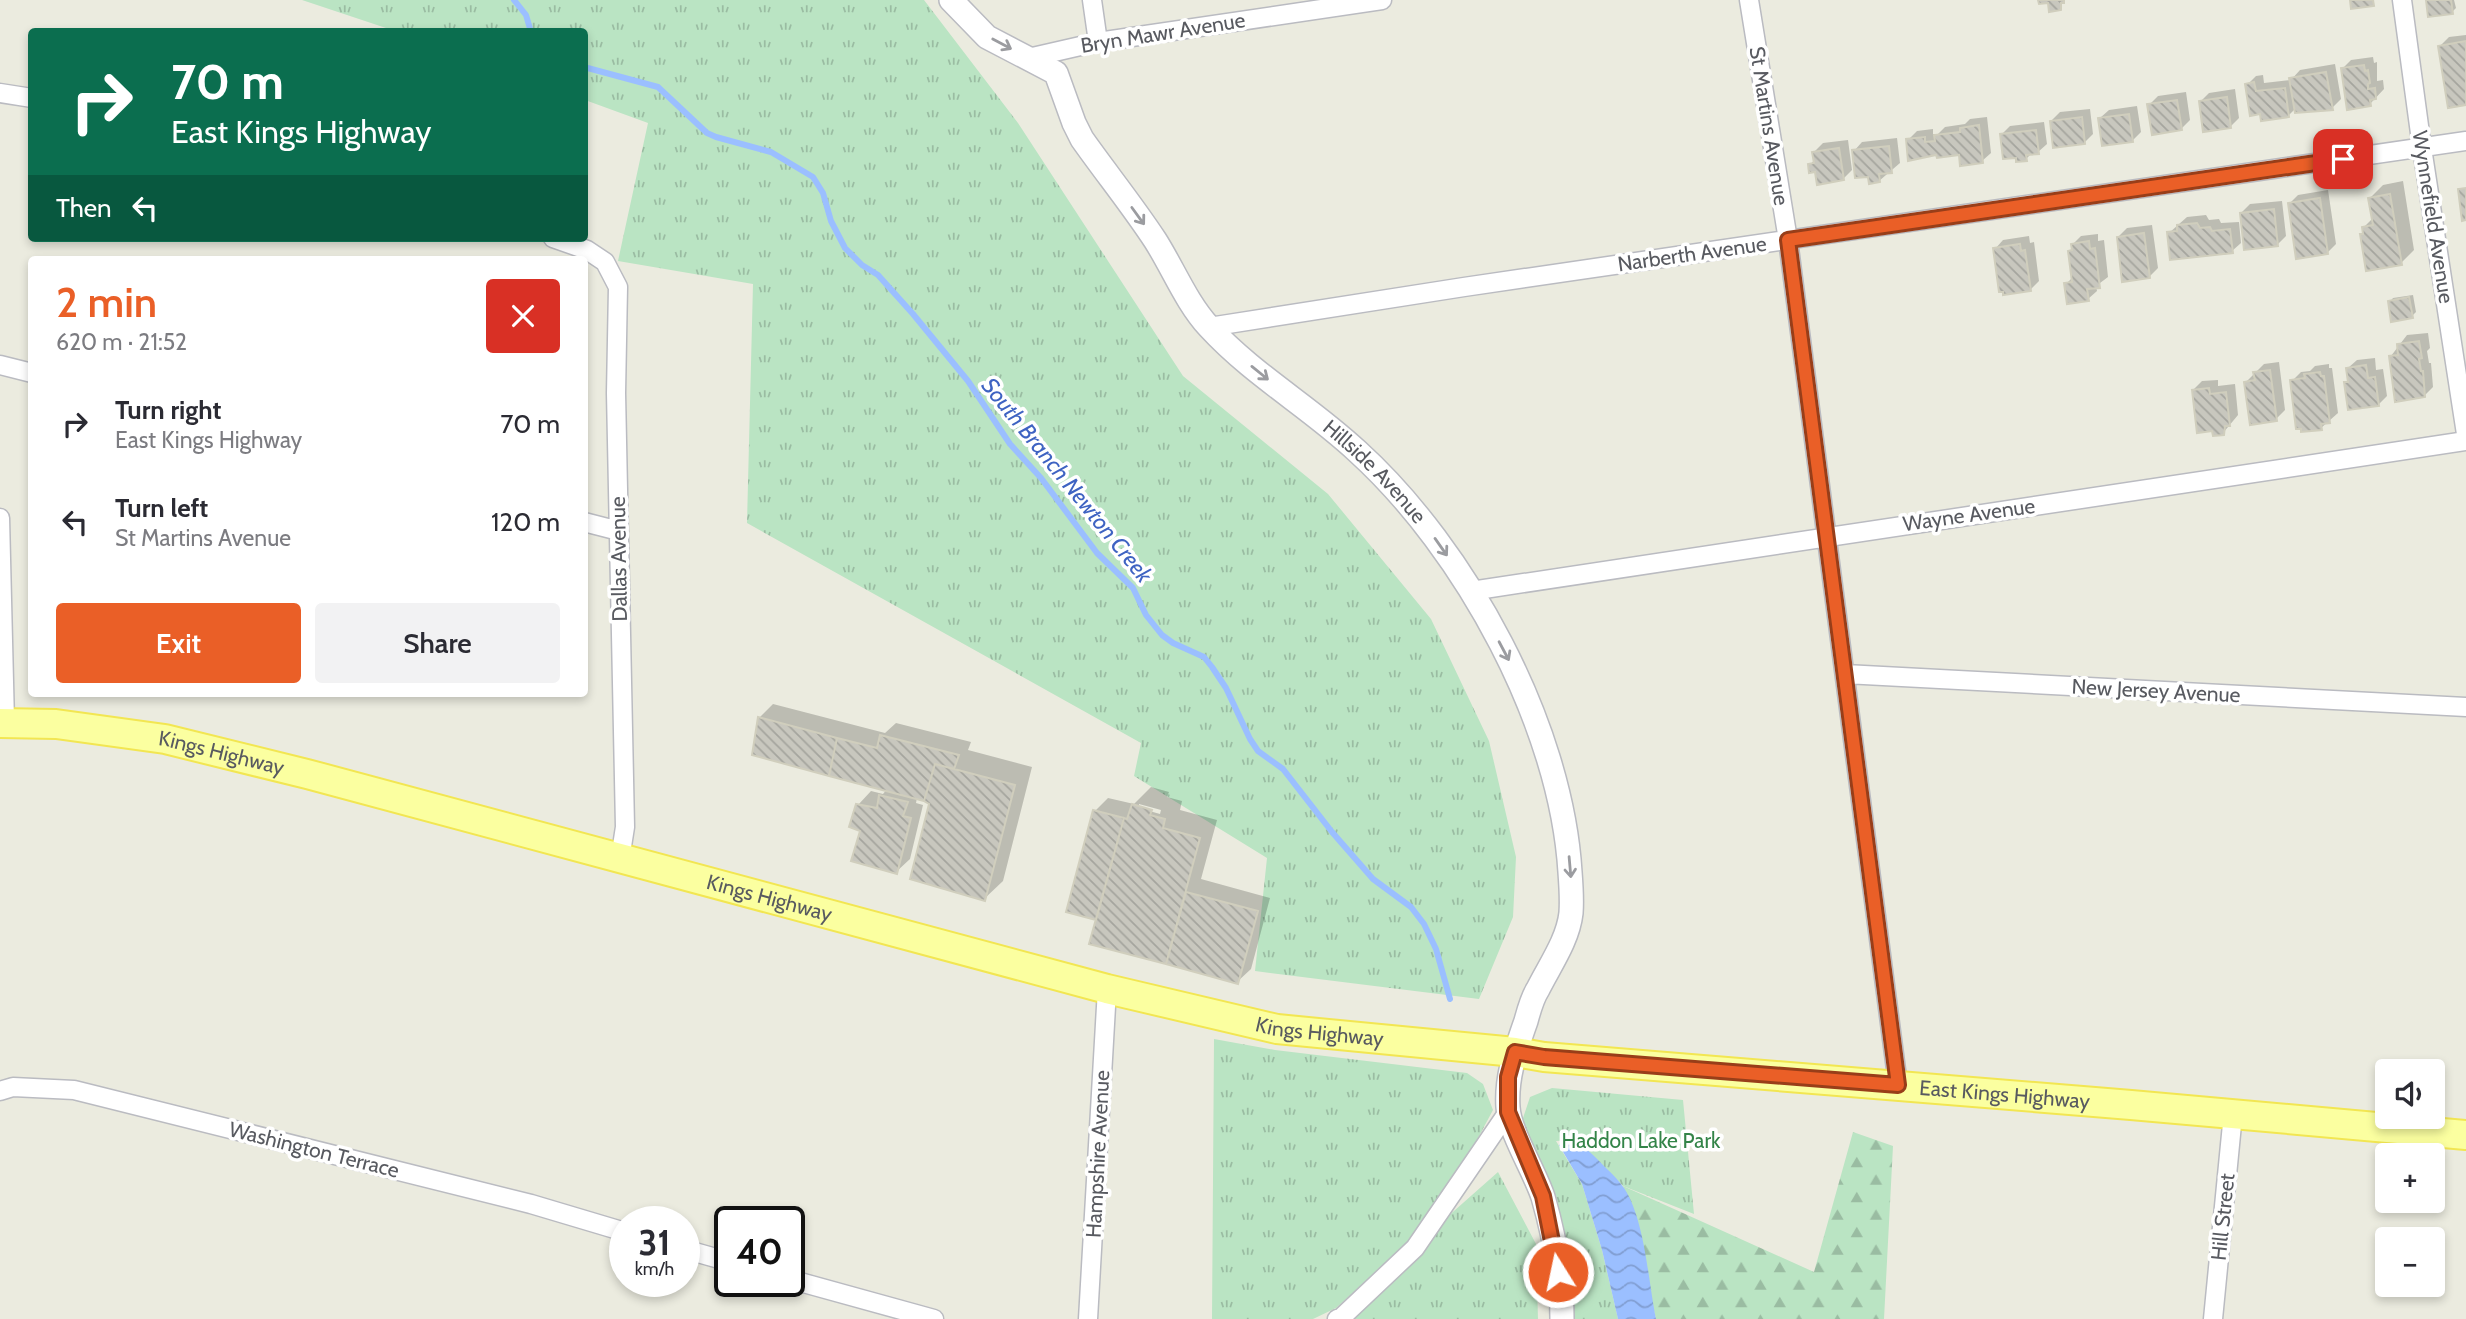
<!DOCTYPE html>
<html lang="en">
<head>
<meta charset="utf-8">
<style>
	:root { --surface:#fff; --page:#f2f2f3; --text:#2b2b33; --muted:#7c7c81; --accent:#ea5f27 }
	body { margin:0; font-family:Cabin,sans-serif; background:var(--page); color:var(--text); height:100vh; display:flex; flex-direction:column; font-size:26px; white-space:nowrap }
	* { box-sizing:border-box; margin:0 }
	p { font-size:23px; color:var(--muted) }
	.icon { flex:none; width:38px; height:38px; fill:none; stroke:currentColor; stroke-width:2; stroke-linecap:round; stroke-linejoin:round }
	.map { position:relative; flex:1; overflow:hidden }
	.drawer { position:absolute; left:28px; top:256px; width:560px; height:441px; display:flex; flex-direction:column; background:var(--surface); border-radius:7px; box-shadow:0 4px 10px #0003 }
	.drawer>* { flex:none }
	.banner { position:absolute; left:28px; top:28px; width:560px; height:214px; border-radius:7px; box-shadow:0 4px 10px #0003; background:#0b6e4f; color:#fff; overflow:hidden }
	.controls { position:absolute; left:2375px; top:1059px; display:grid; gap:14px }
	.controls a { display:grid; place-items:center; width:70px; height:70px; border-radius:7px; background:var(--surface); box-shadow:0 4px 10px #0003; font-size:35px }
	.speed { position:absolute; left:609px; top:1206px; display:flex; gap:14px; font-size:35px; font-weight:700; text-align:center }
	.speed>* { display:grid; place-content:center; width:91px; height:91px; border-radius:50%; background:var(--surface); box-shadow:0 4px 10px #0003; line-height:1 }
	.speed small { font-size:18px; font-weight:400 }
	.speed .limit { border:4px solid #111; border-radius:10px; background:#fff; color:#111 }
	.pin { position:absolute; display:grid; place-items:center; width:60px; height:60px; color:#fff; margin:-30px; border-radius:14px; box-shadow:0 4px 10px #0006 }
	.me { position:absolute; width:77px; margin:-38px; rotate:350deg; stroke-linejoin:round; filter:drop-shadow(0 0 5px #0008) }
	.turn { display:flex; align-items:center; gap:24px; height:147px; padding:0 28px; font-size:32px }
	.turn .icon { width:91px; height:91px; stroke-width:2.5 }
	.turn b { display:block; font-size:49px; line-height:60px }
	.then { display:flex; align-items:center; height:66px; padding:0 28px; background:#0003; gap:14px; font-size:26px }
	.round { display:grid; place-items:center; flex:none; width:74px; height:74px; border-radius:7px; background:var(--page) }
	.head { display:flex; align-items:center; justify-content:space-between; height:119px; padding:0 28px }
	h1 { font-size:42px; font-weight:600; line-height:52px; color:var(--accent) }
	.button { display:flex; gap:14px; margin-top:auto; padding:14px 28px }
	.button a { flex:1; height:80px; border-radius:7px; background:var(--accent); color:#fff; font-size:28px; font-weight:600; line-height:80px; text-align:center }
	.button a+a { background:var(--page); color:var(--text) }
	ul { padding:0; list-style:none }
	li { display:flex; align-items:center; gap:21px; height:98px; padding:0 28px }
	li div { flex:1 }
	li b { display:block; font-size:26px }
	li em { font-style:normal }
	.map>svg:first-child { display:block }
</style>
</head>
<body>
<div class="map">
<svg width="2466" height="1319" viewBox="0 0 2466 1319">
	<defs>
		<pattern id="forest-firs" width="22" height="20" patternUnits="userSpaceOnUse" patternTransform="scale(1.75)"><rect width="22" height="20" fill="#bae4c3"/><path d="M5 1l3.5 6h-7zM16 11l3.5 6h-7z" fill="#9abca2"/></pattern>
		<pattern id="park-tufts" width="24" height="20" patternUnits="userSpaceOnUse" patternTransform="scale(1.75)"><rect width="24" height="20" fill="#bae4c3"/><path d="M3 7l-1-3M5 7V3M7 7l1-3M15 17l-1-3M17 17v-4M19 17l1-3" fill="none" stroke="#9abca2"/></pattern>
		<pattern id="water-waves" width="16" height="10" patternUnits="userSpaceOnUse" patternTransform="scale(1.75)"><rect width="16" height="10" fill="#9bbfff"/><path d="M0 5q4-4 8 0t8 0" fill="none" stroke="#819ed2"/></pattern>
		<pattern id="building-back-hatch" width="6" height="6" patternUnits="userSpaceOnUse" patternTransform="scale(1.75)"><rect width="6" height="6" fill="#c8c7be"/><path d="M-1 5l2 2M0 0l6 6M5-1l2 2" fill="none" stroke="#a5a59e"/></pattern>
	</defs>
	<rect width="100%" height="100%" fill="#ebebdf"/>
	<path fill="url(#forest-firs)" d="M 1853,1132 L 1893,1146 L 1884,1319 L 1656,1319 L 1623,1186 L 1814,1272 Z"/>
	<path fill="url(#park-tufts)" d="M 302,0 L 924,0 L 1018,123 L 1183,376 L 1328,494 L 1431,619 L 1489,741 L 1516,857 L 1513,917 L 1479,999 L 1255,971 L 1267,858 L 1134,776 L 1141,743 L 747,523 L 753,284 L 618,261 L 648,123 L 585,100 L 584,32 L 395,31 Z
		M 1214,1039 L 1275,1050 L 1467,1073 L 1483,1084 L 1493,1110 L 1464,1164 L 1411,1240 L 1336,1308 L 1313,1319 L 1212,1319 Z
		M 1552,1088 L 1683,1100 L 1694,1214 L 1623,1186 L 1577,1140 L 1556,1141 L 1582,1184 L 1602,1250 L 1618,1319 L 1564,1319 L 1522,1121 L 1530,1097 Z
		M 1498,1172 L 1536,1244 L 1538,1319 L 1332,1319 Z"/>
	<path fill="url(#water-waves)" d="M 1566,1141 C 1581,1143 1591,1152 1602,1164 C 1609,1171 1618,1179 1624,1188 C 1645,1220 1648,1280 1656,1319 L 1618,1319 L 1602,1250 L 1582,1184 L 1559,1145 Z"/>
	<path fill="#0003" fill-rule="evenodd" d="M 2427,0 L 2454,0 L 2456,8 L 2452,12 Z
		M 2466,35 L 2466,103 L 2440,46 L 2449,37 Z
		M 2373,57 L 2374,63 L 2377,62 L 2377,81 L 2383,80 L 2384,89 L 2370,104 L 2342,69 L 2351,60 Z
		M 2335,64 L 2341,99 L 2332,108 L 2296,108 L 2288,116 L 2247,85 L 2256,76 L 2263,75 L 2264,83 L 2291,80 L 2300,70 Z
		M 2235,89 L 2239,118 L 2230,127 L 2201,101 L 2209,93 Z
		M 2186,92 L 2190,120 L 2181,129 L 2149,105 L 2158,96 Z
		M 2137,106 L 2141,132 L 2132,141 L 2100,118 L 2109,110 Z
		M 2090,109 L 2093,134 L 2085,142 L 2051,121 L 2060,112 Z
		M 1987,117 L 1991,153 L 1982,161 L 1960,153 L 1908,140 L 1917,131 L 1933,129 L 1933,134 L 1938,134 L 1945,127 L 1965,124 L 1970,119 Z
		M 2044,122 L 2047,144 L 2038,152 L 2032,153 L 2026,159 L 2002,134 L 2010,126 Z
		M 1897,138 L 1900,163 L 1879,181 L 1854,151 L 1862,142 Z
		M 1848,140 L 1852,170 L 1843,179 L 1810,165 L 1815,159 L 1814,152 L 1823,143 Z
		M 2403,181 L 2414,250 L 2401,263 L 2362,235 L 2365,232 L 2364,227 L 2373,218 L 2370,198 L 2383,185 Z
		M 2328,190 L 2336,244 L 2327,253 L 2290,203 L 2298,195 Z
		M 2282,201 L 2286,236 L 2277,245 L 2241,213 L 2250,204 Z
		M 2206,215 L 2209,220 L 2219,219 L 2221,223 L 2239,222 L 2241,243 L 2232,251 L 2169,233 L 2187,217 Z
		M 2152,225 L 2158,268 L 2149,277 L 2118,237 L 2127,228 Z
		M 2098,234 L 2098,241 L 2104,240 L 2108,277 L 2096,286 L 2097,291 L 2088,299 L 2066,284 L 2073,277 L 2070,252 L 2073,248 L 2073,244 L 2081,236 Z
		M 2029,236 L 2030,243 L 2034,242 L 2039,281 L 2031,289 L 1995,249 L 2003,240 Z
		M 2413,295 L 2416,312 L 2412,316 L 2390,302 L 2393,298 Z
		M 2428,333 L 2430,348 L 2427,351 L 2429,363 L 2431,363 L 2433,387 L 2424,396 L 2391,356 L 2407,335 Z
		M 2375,358 L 2376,370 L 2383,369 L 2387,396 L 2378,405 L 2346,383 L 2349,380 L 2348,368 L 2357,360 Z
		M 2279,362 L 2285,410 L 2276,419 L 2246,382 L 2264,364 Z
		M 2329,364 L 2329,368 L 2332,368 L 2338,413 L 2321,428 L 2292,381 L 2301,372 L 2310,371 L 2315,366 Z
		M 2218,380 L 2218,386 L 2235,384 L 2238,415 L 2223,433 L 2193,390 L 2202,381 Z
		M 773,704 L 885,733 L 896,723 L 971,742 L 968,750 L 1032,767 L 1003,881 L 984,899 L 931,803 L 917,798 L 916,803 L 923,805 L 910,859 L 896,872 L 862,830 L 858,805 L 871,791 L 883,794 L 887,789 L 754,754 L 760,717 Z
		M 1151,787 L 1169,792 L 1167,797 L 1182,801 L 1180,810 L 1217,820 L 1201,879 L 1270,898 L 1251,969 L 1237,982 L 1091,943 L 1099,914 L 1095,811 L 1108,798 L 1134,804 ZM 1139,804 L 1161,810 L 1160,814 L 1139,808 Z"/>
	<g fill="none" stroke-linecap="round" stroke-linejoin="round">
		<path stroke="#9bbfff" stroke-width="6" d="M 514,0 L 526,15 L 531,32
			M 584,67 L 658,87 L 707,133 L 716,137 L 771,152 L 813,177 L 823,193 L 831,221 L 845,248 L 862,265 L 878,275 L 913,314 L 968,381 L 1010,444 L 1041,478 L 1097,553 L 1133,588 L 1146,615 L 1162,635 L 1173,643 L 1204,657 L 1212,667 L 1226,688 L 1250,739 L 1258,751 L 1283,769 L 1332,832 L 1373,879 L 1411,907 L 1424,924 L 1436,949 L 1450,999"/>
	</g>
	<path fill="url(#building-back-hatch)" stroke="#d0cebd" stroke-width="2" d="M 2038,0 L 2064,0 L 2064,3 L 2061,3 L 2061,10 L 2049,12 L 2048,3 L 2039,4 Z
		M 2350,0 L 2373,0 L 2374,6 L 2351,9 Z
		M 2426,0 L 2451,0 L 2453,14 L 2428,17 Z
		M 2466,41 L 2466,105 L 2448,108 L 2438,46 Z
		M 2364,65 L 2365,71 L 2368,70 L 2370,83 L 2368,84 L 2368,89 L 2375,88 L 2376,99 L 2370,100 L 2371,106 L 2347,110 L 2341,68 Z
		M 2326,72 L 2333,110 L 2295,113 L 2289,78 Z
		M 2254,82 L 2256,91 L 2285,88 L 2289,117 L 2261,121 L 2260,114 L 2250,116 L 2245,84 Z
		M 2227,97 L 2231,128 L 2203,132 L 2199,101 Z
		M 2177,100 L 2182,130 L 2152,135 L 2147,104 Z
		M 2129,114 L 2133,142 L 2102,146 L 2098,118 Z
		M 2082,117 L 2085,144 L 2053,148 L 2050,121 Z
		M 1979,125 L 1983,163 L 1960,166 L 1959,155 L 1937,158 L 1936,155 L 1908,161 L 1906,139 L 1925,137 L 1925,142 L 1935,141 L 1934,135 L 1960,132 L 1960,128 Z
		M 2036,130 L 2039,154 L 2026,155 L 2027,161 L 2016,162 L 2016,158 L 2003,159 L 2000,134 Z
		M 1889,146 L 1892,173 L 1879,174 L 1880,182 L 1869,184 L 1868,177 L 1855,178 L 1852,150 Z
		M 1839,148 L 1844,180 L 1817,185 L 1815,172 L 1809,173 L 1808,164 L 1814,163 L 1812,152 Z
		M 2466,188 L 2466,220 L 2462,221 L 2458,189 Z
		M 2390,194 L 2402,265 L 2366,271 L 2360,234 L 2363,234 L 2362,227 L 2373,225 L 2368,198 Z
		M 2320,198 L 2328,254 L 2296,259 L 2288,203 Z
		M 2274,209 L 2278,246 L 2244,250 L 2240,213 Z
		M 2197,223 L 2200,228 L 2210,227 L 2212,231 L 2230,229 L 2233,253 L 2170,260 L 2167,232 L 2177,231 L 2177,225 Z
		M 2144,233 L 2150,278 L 2122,282 L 2117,237 Z
		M 2089,241 L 2090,249 L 2095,248 L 2100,288 L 2087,289 L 2089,301 L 2067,304 L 2064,283 L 2072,282 L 2068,251 L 2072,250 L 2071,244 Z
		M 2020,244 L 2021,251 L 2025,250 L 2031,291 L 2003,295 L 2003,292 L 1999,292 L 1993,248 Z
		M 2409,297 L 2413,318 L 2391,322 L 2388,301 Z
		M 2419,341 L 2422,358 L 2419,359 L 2421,371 L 2423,371 L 2425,397 L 2395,402 L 2389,356 L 2398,355 L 2397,344 Z
		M 2366,365 L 2368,378 L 2375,377 L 2379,406 L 2348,410 L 2344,382 L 2348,382 L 2346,368 Z
		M 2270,370 L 2277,421 L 2250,425 L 2244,382 L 2255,380 L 2253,372 Z
		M 2320,372 L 2321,376 L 2324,376 L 2330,423 L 2321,424 L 2322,430 L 2301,432 L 2301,429 L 2296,429 L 2290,380 L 2305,378 L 2304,374 Z
		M 2209,388 L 2210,394 L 2226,392 L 2230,426 L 2225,426 L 2224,435 L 2213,436 L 2212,431 L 2197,433 L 2192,390 Z
		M 758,717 L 837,738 L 829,776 L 752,755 Z
		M 880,735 L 959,755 L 954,769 L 935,764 L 924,801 L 829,776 L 837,738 L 877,748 Z
		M 935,764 L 1015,785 L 985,901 L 910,879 L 929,804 L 924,801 Z
		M 879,795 L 908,802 L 903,816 L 911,818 L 897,874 L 851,861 L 860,831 L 849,827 L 856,804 L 877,808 Z
		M 1132,804 L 1152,810 L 1150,815 L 1165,819 L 1163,828 L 1200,838 L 1166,964 L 1089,944 L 1124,818 L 1127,819 Z
		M 1093,810 L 1124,818 L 1096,920 L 1066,912 Z
		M 1186,892 L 1258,911 L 1238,984 L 1166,964 Z"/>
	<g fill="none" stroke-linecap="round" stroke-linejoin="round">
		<defs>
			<path id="minor" d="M 1092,0 L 1098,42
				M 1749,0 L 1788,240 L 1898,1085
				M 2402,0 L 2422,148 L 2466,434
				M 1028,58 L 1098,42 L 1382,0
				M 0,93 L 32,98
				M 553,238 L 587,250 L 605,262 L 618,287 L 616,393 L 625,827 L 620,859
				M 1209,327 L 1464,287 L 2466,141
				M 0,365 L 32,373
				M 0,518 L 5,723
				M 584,522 L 619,531
				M 1471,591 L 2466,441
				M 1845,674 L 2466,707
				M 0,1091 L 13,1087 L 74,1090 L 531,1204 L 625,1232
				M 684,1249 L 730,1262
				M 789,1279 L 934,1319
				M 1088,1319 L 1107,989
				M 1337,1319 L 1342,1317 L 1415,1248 L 1508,1112
				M 2213,1319 L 2233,1114"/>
			<g id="tertiary">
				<path id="s1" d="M 951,0 L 987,37 L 1056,73 L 1074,123 L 1082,139 C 1106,173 1132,205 1155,240 C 1173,268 1186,302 1209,327 C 1253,375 1310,407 1357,451 C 1466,550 1561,725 1570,872 C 1571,885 1572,900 1571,913 C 1568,940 1550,965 1538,989 C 1532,998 1529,1010 1526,1021 C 1516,1050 1506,1076 1508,1107 C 1509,1131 1535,1172 1543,1197 C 1554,1235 1562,1279 1562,1319"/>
			</g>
			<g id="primary">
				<path id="s2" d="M 0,723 L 56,724 L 165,739 L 307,774 L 1107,989 L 1277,1029 L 1515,1052 L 1544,1057 L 2131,1105 L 2466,1135"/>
			</g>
		</defs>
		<use href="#minor" stroke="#babbc1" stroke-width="21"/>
		<use href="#tertiary" stroke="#babbc1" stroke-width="26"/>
		<use href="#primary" stroke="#f2e652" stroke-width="32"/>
		<use href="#minor" stroke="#fff" stroke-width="18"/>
		<use href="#tertiary" stroke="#fff" stroke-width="23"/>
		<use href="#primary" stroke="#fbffa0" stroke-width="28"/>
	</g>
	<defs><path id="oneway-shaft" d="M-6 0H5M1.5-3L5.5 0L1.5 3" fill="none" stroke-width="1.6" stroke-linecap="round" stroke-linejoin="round" transform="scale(1.75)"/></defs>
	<g stroke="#9b9ca0">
		<use href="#oneway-shaft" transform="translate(1002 44) rotate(28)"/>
		<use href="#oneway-shaft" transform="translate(1138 216) rotate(54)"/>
		<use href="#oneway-shaft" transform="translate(1260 373) rotate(39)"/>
		<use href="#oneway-shaft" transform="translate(1441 547) rotate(55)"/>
		<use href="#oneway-shaft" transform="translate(1504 651) rotate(62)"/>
		<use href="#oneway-shaft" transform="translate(1570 867) rotate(85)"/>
	</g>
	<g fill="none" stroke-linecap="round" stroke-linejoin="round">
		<defs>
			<path id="route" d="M 1558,1272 L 1543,1196 L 1508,1112 L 1508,1077 L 1515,1052 L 1544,1057 L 1898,1085 L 1788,240 L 2343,159"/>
		</defs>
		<use href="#route" stroke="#983e19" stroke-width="18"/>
		<use href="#route" stroke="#ea5f27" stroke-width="12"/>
	</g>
	<g text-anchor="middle" stroke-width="7" stroke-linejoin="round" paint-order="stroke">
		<g font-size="21" fill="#585a60" stroke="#fff">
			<text transform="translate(1163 33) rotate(-9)" y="7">Bryn Mawr Avenue</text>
			<text transform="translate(1769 126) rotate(81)" y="7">St Martins Avenue</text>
			<text transform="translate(2433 217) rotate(81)" y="7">Wynnefield Avenue</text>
			<text transform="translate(1692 254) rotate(-8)" y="7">Narberth Avenue</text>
			<text dy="7" stroke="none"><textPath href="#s1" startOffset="648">Hillside Avenue</textPath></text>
			<text transform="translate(1969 515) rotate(-8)" y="7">Wayne Avenue</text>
			<text transform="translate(619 559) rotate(-91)" y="7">Dallas Avenue</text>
			<text transform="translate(2156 691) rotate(3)" y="7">New Jersey Avenue</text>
			<text dy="7" stroke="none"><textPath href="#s2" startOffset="224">Kings Highway</textPath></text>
			<text dy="7" stroke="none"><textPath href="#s2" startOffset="791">Kings Highway</textPath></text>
			<text dy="7" stroke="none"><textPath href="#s2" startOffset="1358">Kings Highway</textPath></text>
			<text dy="7" stroke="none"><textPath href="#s2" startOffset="2046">East Kings Highway</textPath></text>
			<text transform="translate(314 1150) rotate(14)" y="7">Washington Terrace</text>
			<text transform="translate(1098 1154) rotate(-87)" y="7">Hampshire Avenue</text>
			<text transform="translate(2223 1217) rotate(-84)" y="7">Hill Street</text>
		</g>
		<g font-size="21" fill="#338448" stroke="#fff">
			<text x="1641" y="1148">Haddon Lake Park</text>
		</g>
		<g font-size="23" font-style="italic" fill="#3e63c2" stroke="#fff">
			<text transform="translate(1067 480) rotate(51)" y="8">South Branch Newton Creek</text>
		</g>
	</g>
</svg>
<div class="controls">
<a><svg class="icon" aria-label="sound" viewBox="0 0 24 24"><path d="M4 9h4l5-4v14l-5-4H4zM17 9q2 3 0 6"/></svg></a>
<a>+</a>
<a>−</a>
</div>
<div class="speed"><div>31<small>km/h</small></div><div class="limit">40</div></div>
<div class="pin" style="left:2343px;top:159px;background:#d93025"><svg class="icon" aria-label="arrive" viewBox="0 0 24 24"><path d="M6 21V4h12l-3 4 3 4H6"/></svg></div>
<svg class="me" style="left:1558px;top:1272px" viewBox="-20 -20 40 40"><circle r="17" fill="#ea5f27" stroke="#fff" stroke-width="3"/><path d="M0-11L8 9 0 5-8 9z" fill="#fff"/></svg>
<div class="banner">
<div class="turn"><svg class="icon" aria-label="right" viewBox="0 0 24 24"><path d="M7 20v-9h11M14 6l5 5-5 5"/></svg><div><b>70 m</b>East Kings Highway</div></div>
<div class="then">Then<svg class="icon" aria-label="left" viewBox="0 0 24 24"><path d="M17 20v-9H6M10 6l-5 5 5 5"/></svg></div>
</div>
<section class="drawer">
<div class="head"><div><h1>2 min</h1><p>620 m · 21:52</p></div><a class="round" style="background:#d93025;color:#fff"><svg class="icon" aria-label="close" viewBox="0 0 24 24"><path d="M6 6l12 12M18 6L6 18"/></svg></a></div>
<ul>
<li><svg class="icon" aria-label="right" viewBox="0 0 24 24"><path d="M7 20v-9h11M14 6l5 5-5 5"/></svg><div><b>Turn right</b><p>East Kings Highway</p></div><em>70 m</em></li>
<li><svg class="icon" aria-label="left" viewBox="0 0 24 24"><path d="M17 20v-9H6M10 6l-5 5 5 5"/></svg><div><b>Turn left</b><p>St Martins Avenue</p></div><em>120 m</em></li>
</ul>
<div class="button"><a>Exit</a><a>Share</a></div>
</section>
</div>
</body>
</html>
